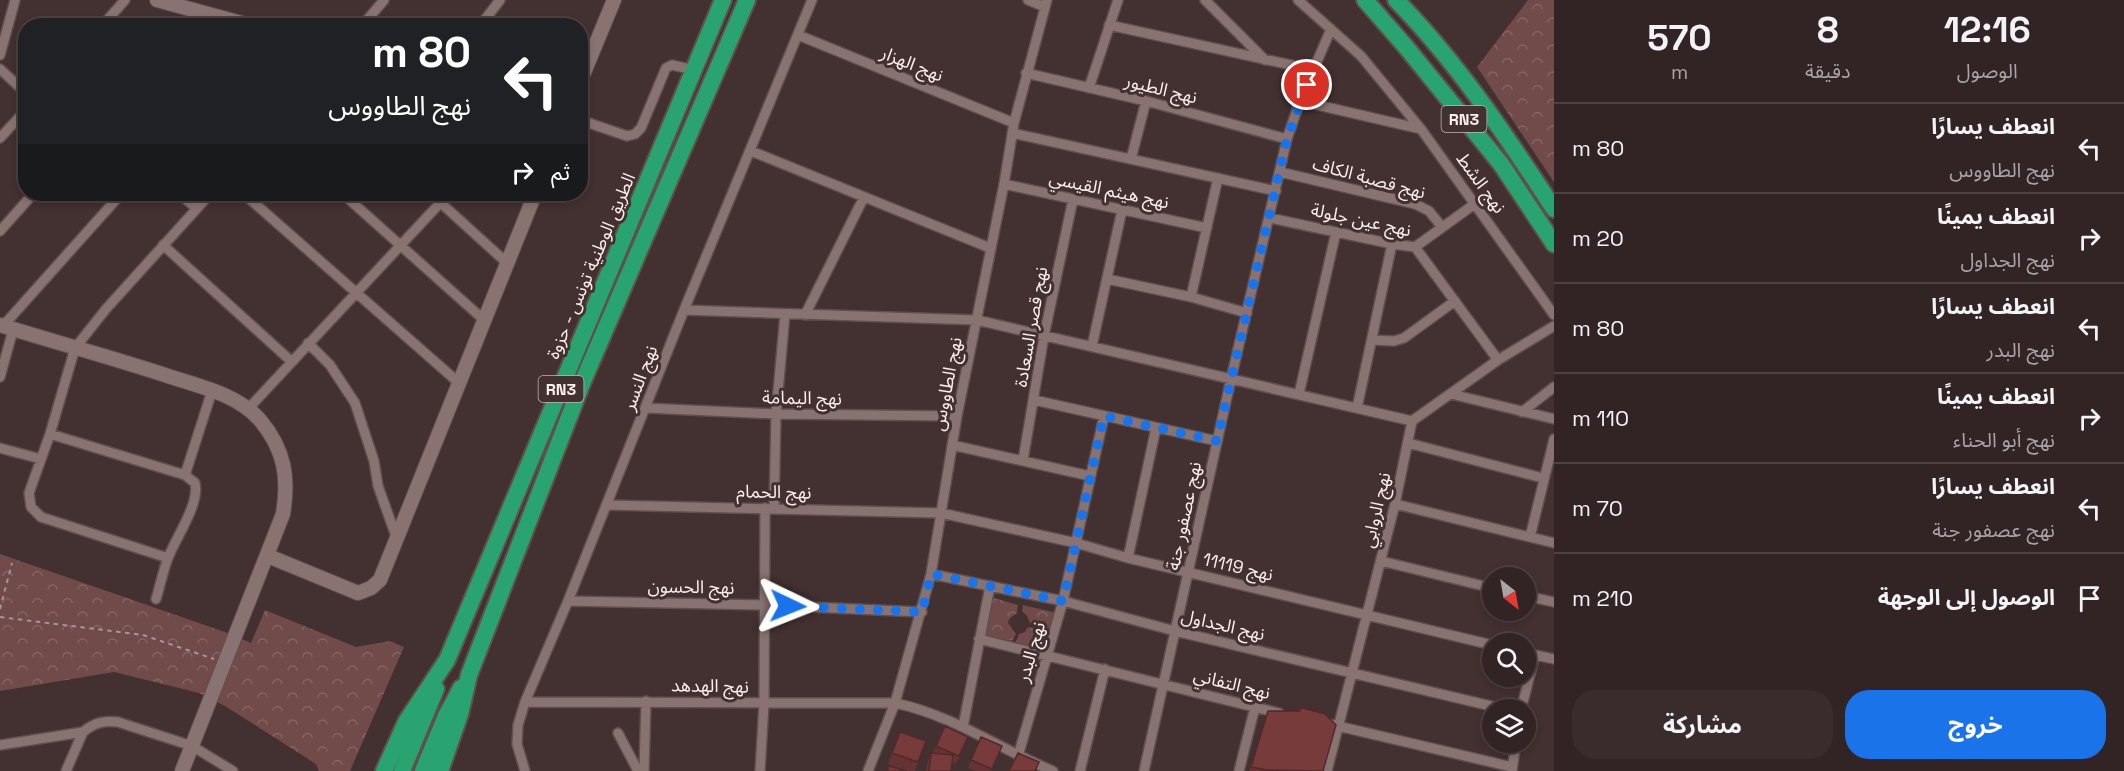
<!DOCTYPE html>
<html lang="ar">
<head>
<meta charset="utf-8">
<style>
	:root { --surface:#322424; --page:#3a2c2c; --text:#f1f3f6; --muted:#a8a4a6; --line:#4d4141; --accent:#1a73e8 }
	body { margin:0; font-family:"Space Grotesk","Noto Sans Arabic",sans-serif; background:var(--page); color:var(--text); direction:rtl; height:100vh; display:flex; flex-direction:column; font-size:22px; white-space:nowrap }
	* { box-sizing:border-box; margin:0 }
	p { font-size:20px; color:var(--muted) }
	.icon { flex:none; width:33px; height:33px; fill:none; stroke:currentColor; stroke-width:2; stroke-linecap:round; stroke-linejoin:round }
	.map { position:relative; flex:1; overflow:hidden; direction:ltr }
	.sheet { display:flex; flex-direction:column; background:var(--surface); width:570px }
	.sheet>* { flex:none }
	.hud { position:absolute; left:18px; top:18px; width:570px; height:183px; border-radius:24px; box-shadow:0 3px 9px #0003,0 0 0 2px var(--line); direction:rtl; background:#202124; color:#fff; overflow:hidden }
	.needle { width:39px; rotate:149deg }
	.controls { position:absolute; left:1482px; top:567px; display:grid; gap:12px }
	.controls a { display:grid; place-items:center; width:54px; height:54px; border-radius:50%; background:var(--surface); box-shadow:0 3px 9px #0003,0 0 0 2px var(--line); font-size:30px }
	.pin { position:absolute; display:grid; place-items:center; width:51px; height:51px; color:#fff; margin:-26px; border:3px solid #fff; border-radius:50%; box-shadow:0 2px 6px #0007 }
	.me { position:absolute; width:66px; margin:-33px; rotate:92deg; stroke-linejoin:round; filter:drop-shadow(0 0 4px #0008) }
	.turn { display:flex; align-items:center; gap:21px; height:126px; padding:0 18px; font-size:27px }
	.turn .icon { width:78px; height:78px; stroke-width:2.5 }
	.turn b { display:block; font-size:42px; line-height:51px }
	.then { display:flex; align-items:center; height:57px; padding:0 18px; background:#0003; gap:12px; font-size:22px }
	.eta { display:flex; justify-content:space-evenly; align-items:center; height:102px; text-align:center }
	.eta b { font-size:36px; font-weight:700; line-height:42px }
	.primary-button { display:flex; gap:12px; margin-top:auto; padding:12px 18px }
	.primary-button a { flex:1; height:69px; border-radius:24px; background:var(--accent); color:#fff; font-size:24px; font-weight:700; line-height:69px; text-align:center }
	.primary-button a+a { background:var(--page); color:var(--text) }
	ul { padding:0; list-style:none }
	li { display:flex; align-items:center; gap:18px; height:90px; padding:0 18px; border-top:2px solid var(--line) }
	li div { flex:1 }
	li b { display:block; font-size:22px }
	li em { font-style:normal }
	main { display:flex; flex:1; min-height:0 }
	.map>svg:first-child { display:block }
</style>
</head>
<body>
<main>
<section class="sheet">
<div class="eta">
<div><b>12:16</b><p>الوصول</p></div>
<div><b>8</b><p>دقيقة</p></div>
<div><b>570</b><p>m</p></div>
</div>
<ul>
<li><svg class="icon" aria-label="left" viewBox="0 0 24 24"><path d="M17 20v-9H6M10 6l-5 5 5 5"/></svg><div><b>انعطف يسارًا</b><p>نهج الطاووس</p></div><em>80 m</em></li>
<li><svg class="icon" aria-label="right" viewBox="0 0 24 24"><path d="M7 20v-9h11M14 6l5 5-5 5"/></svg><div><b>انعطف يمينًا</b><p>نهج الجداول</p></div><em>20 m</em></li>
<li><svg class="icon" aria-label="left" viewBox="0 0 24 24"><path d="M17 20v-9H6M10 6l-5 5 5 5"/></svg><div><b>انعطف يسارًا</b><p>نهج البدر</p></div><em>80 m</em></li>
<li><svg class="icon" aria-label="right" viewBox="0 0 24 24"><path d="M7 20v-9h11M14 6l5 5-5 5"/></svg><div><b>انعطف يمينًا</b><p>نهج أبو الحناء</p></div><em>110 m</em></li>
<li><svg class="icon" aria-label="left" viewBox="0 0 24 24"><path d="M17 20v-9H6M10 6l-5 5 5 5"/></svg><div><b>انعطف يسارًا</b><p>نهج عصفور جنة</p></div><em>70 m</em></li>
<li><svg class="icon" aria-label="arrive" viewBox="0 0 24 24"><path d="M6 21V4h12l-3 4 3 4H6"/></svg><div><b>الوصول إلى الوجهة</b></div><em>210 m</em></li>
</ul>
<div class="primary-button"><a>خروج</a><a>مشاركة</a></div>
</section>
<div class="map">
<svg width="1554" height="771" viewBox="0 0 1554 771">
	<defs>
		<pattern id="park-crowns" width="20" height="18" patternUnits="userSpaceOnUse" patternTransform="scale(1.5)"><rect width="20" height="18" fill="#714a4a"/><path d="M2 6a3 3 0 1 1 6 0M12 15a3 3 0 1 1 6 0" fill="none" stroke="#866464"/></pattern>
	</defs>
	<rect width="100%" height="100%" fill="#433030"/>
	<path fill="url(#park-crowns)" d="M 1528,0 L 1554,0 L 1554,182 L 1477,67 Z
		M 0,554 L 225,632 L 251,643 L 265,610 L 356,647 L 390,641 L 404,647 L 350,771 L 319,771 L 316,764 L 225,706 L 199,693 L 114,672 L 0,691 Z
		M 994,598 L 1018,605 L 1017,613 L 1009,619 L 1008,623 L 1016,634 L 1012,641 L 984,635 Z
		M 1023,605 L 1057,613 L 1051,629 L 1030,623 L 1027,616 L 1022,611 Z
		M 1028,627 L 1050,632 L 1043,651 L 1016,642 L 1019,634 L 1025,632 Z"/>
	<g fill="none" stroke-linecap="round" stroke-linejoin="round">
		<defs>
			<path id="street" d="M 1028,0 L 1045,7
				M 1205,0 L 1265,60
				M 1298,0 L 1361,56 L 1421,129 L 1554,315
				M 1109,25 L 1314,70
				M 102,26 L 125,0
				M 186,26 L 199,11
				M 362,26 L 384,0
				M 480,26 L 500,0
				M 798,35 L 1014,123
				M 0,55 L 15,0
				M 0,69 L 26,93
				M 1026,73 L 1146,101 L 1287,139
				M 1089,88 L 1118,0
				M 1300,101 L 1421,129
				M 580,120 L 627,136 L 635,134 L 641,128 L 666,68 L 672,65 L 694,70
				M 1012,133 L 1276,191
				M 0,138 L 26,110
				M 751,151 L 990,248
				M 1131,159 L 1146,101
				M 1280,172 L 1415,204 L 1429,211 L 1442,227
				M 1004,184 L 1207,228
				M 180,194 L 196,208
				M 244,194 L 459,383
				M 343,194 L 484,320
				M 431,194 L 507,263
				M 1270,218 L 1392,244 L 1415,247 L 1498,360
				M 0,231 L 33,194
				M 163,245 L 291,361
				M 1415,247 L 1476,203
				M 1107,279 L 1191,297 L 1247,313
				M 1191,297 L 1218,178
				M 684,310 L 977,320 L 1412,421
				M 805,315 L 864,197
				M 3,326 L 121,194
				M 1372,340 L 1394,341 L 1404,338 L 1455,301
				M 308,343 L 330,365 L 355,403 L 374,461 L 378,486 L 397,539
				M 1092,346 L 1122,210
				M 0,377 L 13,330
				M 1299,394 L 1336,232
				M 1451,394 L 1554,419
				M 1034,400 L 1217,441
				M 646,408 L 776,414 L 957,416
				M 1357,408 L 1392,244
				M 248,409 L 441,202
				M 1522,412 L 1554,387
				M 50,434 L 185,475 L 195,483 C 200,504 176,537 168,558 C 163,571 160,586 156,599
				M 1408,443 L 1543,478
				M 952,445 L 1090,476
				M 0,448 L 41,459
				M 1023,460 L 1044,336 L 1073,199
				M 185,475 L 212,391
				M 1395,504 L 1554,543
				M 606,505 L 941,513 L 1076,543 L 1128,558 L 1492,645
				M 774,509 L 776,414 L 785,314
				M 1530,537 L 1554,439
				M 168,558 L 41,517 L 31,507 L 29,493 L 50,434 L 75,348 L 106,309 L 210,194
				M 1128,558 L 1156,428
				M 1381,561 L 1492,588
				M 931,574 L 1063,601 L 1175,631 L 1508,710
				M 1526,596 L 1554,602
				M 568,601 L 765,605 L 922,612
				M 979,639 L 1279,713
				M 1526,653 L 1554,659
				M 525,702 L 895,703 C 952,715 1000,749 1053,771
				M 1521,710 L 1535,655
				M 1325,723 L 1512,767
				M 963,727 L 990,586
				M 618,733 L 638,771
				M 0,745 L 83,732 C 94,723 104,720 118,722 L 192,746 L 233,771
				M 1018,756 L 1063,601 L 1104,416
				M 66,771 L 83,732
				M 525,771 L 517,744 L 518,725 L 525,702 L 568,601 L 684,310 L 812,0
				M 644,771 L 646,701
				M 760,771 L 764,704 L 765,508
				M 868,771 L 895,703 L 931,574 L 957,416 L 1004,184 L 1014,123 L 1047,0
				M 1080,771 L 1105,669
				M 1144,771 L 1231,379 L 1287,139 L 1300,101 L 1331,29
				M 1239,771 L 1255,707
				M 1327,771 L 1395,504 L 1412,421 L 1498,360 L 1554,326
				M 1512,771 L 1516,742"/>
			<path id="secondary" d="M 157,0 L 252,26
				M 580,82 L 614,0
				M 0,325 C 57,343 114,358 171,377 C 202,387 238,395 260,420 C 285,450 289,478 283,514 L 182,771
				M 268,556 L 358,593 L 371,588 L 380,580 L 535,194"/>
			<path id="highway" d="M 1365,0 L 1406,47 L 1501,164 L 1554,244
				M 1396,0 C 1457,62 1507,137 1554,209
				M 384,771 L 406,722 L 447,660 L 723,0
				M 402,771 L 436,689
				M 423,771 L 446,716 L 461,688
				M 440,771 L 460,714 L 469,675 L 583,381 L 747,0"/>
		</defs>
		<use href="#street" stroke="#5f4f4f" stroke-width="12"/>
		<use href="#secondary" stroke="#5f4f4f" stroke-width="16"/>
		<use href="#highway" stroke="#5f4f4f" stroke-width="20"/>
		<path stroke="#a69695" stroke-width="2" stroke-dasharray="4.5 4.5" stroke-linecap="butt" d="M 0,609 L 12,563
			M 0,617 L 143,635 L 214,659"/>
		<use href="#street" stroke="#897372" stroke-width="9"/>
		<use href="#secondary" stroke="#897372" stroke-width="14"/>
		<use href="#highway" stroke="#29a471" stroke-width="16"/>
	</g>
	<path fill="#663334" d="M 1299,707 L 1323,771 L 1249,771 L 1268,711 L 1298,711 Z
		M 900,732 L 926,741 L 915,771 L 887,771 L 904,770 L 888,764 Z
		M 965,744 L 956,764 L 952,762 L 951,771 L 926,771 L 927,764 L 931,753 L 933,753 L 936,746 Z
		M 999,753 L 991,771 L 976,771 L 968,768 L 971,760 Z"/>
	<path fill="#53292a" d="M 1267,770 L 1300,770 L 1300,771 L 1267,771 Z"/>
	<path fill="#773b3c" stroke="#53292a" stroke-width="1.5" d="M 1299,707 L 1325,714 L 1336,725 L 1323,771 L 1267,770 L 1251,767 L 1268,711 L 1300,711 Z
		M 945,726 L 968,737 L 959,756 L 936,746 Z
		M 900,732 L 926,741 L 918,762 L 892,753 Z
		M 981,737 L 1002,746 L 992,769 L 971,760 Z
		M 931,753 L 953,755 L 951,771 L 929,771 Z
		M 1018,753 L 1039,762 L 1035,771 L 1009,771 Z
		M 889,766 L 907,771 L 887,771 Z"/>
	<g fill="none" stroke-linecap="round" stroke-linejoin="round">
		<path stroke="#1a73e8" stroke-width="10" stroke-dasharray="0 18" d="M 788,606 L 922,612 L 931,574 L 1063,601 L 1104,416 L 1217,441 L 1287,139 L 1307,85"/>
	</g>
	<g text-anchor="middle" stroke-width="6" stroke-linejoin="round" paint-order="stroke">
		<g fill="#433030" stroke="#c3b4b4" stroke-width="1.5">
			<rect x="1441.5" y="106" width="45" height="26" rx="4.5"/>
			<rect x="538.5" y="376" width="45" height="26" rx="4.5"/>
		</g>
		<g font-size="16" font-weight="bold" fill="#faedec">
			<text x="1464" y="125">RN3</text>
			<text x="561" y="395">RN3</text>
		</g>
		<g font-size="18" fill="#faedec" stroke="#433030">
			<text transform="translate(912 64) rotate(22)" y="6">نهج الهزار</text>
			<text transform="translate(1161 89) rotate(14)" y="6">نهج الطيور</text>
			<text transform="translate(1369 178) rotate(15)" y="6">نهج قصبة الكاف</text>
			<text transform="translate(1481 183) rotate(54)" y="6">نهج الشط</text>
			<text transform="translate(1109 190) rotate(12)" y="6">نهج هيثم القيسي</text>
			<text transform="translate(1361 220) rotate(12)" y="6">نهج عين جلولة</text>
			<text transform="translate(591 266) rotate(-67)" y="6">الطريق الوطنية تونس - حزوة</text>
			<text transform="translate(1031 327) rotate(-80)" y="6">نهج قصر السعادة</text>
			<text transform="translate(640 378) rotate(-69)" y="6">نهج النسر</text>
			<text transform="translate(947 384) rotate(-79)" y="6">نهج الطاووس</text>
			<text transform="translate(802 398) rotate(1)" y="6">نهج اليمامة</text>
			<text transform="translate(774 492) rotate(1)" y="6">نهج الحمام</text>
			<text transform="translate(1376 510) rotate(-77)" y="6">نهج الروابي</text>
			<text transform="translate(1184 516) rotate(-78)" y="6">نهج عصفور جنة</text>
			<text transform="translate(1238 567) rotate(13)" y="6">نهج 11119</text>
			<text transform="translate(691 587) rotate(1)" y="6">نهج الحسون</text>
			<text transform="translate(1223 625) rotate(13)" y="6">نهج الجداول</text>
			<text transform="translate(1031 652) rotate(-74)" y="6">نهج البدر</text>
			<text transform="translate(1232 684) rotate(14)" y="6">نهج التفاني</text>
			<text transform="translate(710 686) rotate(1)" y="6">نهج الهدهد</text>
		</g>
	</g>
</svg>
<div class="controls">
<a><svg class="needle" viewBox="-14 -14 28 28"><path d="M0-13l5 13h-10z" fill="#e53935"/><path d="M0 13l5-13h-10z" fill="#a8a4a6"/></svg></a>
<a><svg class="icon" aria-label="search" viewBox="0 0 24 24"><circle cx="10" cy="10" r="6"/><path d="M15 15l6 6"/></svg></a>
<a><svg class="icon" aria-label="layers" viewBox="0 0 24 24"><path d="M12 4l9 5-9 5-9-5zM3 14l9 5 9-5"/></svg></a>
</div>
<div class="pin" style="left:1307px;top:85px;background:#d93025"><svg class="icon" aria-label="arrive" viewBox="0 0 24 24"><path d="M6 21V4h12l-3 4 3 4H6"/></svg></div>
<svg class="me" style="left:788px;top:606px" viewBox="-20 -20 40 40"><path d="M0-17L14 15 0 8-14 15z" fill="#1a73e8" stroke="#fff" stroke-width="4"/></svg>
<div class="hud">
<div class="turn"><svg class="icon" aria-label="left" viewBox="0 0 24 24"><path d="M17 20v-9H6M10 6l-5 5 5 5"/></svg><div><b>80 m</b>نهج الطاووس</div></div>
<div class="then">ثم<svg class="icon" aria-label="right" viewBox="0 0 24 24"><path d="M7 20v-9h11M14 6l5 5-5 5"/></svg></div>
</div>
</div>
</main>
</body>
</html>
